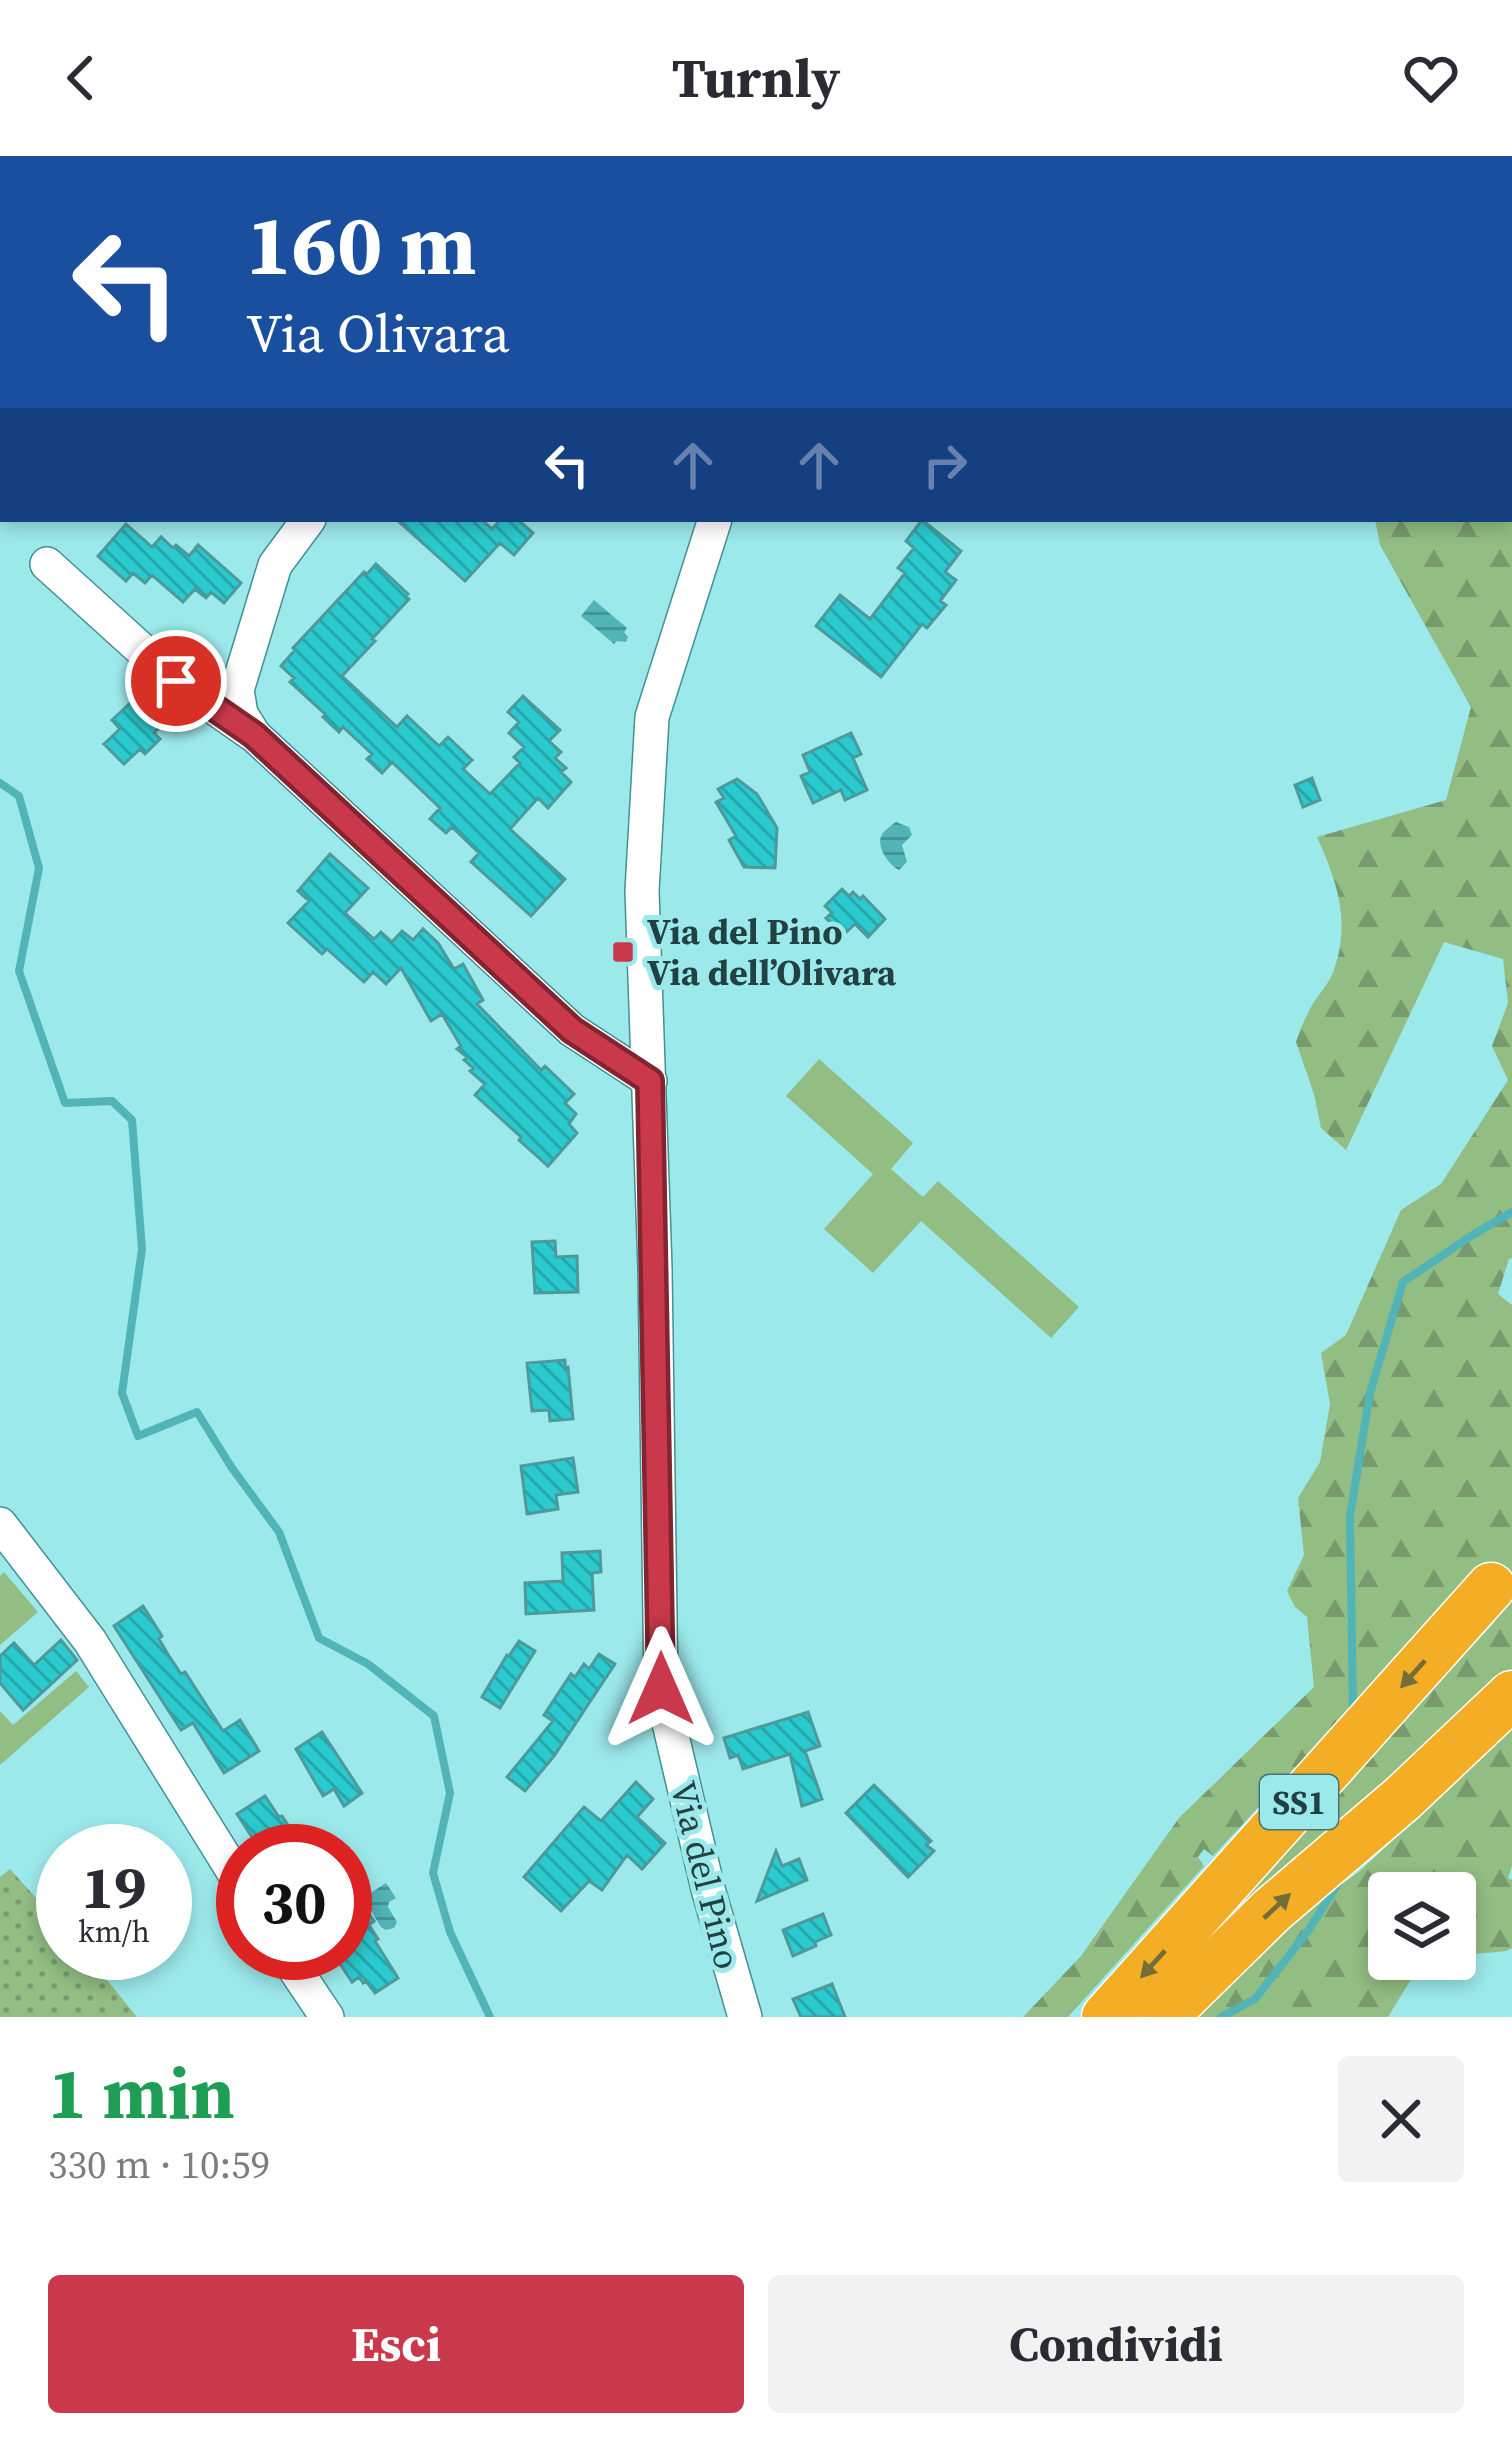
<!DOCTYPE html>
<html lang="it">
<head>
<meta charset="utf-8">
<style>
	:root { --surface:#fff; --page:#f2f2f3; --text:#2b2b33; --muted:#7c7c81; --accent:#c9394b }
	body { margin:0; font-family:"Source Serif 4",serif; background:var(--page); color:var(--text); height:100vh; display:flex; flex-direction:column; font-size:45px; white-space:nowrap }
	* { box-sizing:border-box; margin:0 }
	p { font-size:39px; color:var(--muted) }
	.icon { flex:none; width:66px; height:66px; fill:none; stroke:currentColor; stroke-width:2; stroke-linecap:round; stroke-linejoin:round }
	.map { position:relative; height:1861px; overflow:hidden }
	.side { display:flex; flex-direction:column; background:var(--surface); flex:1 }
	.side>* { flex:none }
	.banner { position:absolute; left:0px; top:0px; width:1512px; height:366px; box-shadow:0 6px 18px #0003; background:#1a4fa0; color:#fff; overflow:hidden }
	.tools { position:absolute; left:1368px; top:1716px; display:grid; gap:24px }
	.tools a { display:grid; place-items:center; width:108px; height:108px; border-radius:12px; background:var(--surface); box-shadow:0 6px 18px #0003; font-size:60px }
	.speed { position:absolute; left:36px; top:1668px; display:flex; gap:24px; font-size:60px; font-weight:700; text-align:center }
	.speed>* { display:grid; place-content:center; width:156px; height:156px; border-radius:50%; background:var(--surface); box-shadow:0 6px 18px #0003; line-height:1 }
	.speed small { font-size:30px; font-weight:400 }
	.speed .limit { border:18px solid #d22; background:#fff; color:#111 }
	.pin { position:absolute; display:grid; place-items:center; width:102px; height:102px; color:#fff; margin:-51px; border:6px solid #fff; border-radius:50%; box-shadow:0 3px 12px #0007 }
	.me { position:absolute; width:132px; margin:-66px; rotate:0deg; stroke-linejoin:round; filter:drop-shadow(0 0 9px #0008) }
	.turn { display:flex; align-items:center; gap:42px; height:252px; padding:0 48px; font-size:54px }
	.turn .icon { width:156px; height:156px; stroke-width:2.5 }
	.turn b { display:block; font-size:84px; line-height:102px }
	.lanes { display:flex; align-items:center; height:114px; padding:0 48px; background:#0003; justify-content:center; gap:60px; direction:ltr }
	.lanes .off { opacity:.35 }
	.round { display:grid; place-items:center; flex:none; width:126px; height:126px; border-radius:12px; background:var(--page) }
	.head { display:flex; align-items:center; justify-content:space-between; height:204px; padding:0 48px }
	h1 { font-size:72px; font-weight:700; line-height:90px; color:#1e9e55 }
	.cta { display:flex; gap:24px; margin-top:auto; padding:24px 48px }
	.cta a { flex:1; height:138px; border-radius:12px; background:var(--accent); color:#fff; font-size:48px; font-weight:700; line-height:138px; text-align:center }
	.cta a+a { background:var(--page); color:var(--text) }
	header { display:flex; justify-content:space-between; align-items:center; height:156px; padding:0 48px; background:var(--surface); font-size:54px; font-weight:700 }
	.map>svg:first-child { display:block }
</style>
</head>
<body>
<header><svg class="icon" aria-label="back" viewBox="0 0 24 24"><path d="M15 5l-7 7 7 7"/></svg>Turnly<svg class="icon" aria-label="heart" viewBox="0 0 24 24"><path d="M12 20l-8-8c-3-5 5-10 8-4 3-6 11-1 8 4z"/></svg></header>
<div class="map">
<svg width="1512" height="1861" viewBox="0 0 1512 1861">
	<defs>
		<pattern id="grass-dots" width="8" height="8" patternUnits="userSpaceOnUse" patternTransform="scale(3)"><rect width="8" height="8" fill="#92bd83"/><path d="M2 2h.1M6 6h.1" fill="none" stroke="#779b6d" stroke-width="1.8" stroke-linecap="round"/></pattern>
		<pattern id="forest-firs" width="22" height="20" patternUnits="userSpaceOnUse" patternTransform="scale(3)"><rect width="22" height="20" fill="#92bd83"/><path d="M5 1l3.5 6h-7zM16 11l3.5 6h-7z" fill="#779b6d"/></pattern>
		<pattern id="water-rules" width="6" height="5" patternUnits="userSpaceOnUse" patternTransform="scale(3)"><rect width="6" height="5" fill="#51b4b7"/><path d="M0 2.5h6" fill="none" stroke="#439496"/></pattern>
		<pattern id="building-back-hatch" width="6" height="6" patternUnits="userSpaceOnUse" patternTransform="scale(3)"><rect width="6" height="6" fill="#2bcacf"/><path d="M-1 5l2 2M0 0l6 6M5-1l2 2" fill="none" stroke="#24a6aa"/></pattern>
	</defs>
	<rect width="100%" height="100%" fill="#9ce9eb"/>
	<path fill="url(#grass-dots)" d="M 10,1713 L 63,1772 L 63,1797 L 85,1797 L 137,1861 L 0,1861 L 0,1721 Z"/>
	<path fill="url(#forest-firs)" d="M 1509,226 L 1512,233 L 1512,1102 L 1509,1103 L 1498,1138 L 1512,1149 L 1512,1518 L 1253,1750 L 1239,1737 L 1493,1468 L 1504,1443 L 1465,1430 L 1213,1700 L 1204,1693 L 1198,1701 L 1204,1710 L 1068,1861 L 1023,1861 L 1081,1800 L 1179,1662 L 1314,1531 L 1307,1461 L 1295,1451 L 1287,1435 L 1304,1399 L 1298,1342 L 1320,1306 L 1330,1248 L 1321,1197 L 1346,1179 L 1401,1054 L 1441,1028 L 1508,924 L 1492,890 L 1508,847 L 1503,803 L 1444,786 L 1346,994 L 1321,972 L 1314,938 L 1296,886 C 1300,874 1305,862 1311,851 C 1317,840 1327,830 1332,819 C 1352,768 1338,728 1317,681 L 1446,644 L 1471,551 L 1380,389 L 1375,363 L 1509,363 Z
		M 1512,1573 L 1512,1710 L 1508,1722 L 1512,1724 L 1512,1792 L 1506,1795 L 1455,1800 L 1455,1737 L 1389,1737 L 1389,1803 L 1447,1803 L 1410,1825 L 1388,1861 L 1196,1861 L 1286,1769 L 1360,1715 Z"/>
	<path fill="#92bd83" d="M 819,903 L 913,987 L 891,1013 L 923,1041 L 938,1025 L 1079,1151 L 1051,1182 L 921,1065 L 873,1117 L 824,1073 L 873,1018 L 786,940 Z
		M 4,1416 L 38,1456 L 0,1489 L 0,1420 Z
		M 76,1515 L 89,1531 L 0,1609 L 0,1555 L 13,1569 Z"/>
	<path fill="url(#water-rules)" d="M 594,444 L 627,472 L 624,476 L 628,481 L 626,486 L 617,485 L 614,488 L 581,460 Z
		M 896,666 L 909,671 L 912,679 L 902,689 L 907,706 L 899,714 C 888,709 874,688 883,677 C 884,675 894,667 896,666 Z
		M 386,1727 L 396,1742 L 389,1746 L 388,1751 L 397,1766 L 394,1772 L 386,1774 L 381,1771 L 363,1742 Z"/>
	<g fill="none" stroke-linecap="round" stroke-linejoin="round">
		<path stroke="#51b4b7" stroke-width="8" d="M 0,627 L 19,640 L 39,712 L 19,815 L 65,947 L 112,945 L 132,964 L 142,1093 L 122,1237 L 138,1280 L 197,1256 L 232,1312 L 279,1376 L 319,1482 L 368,1508 L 434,1560 L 450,1637 L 433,1717 L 450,1776 L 490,1861
			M 1353,1556 L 1350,1360 L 1370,1237 L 1403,1126 L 1471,1080 L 1512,1056
			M 1221,1861 L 1255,1843 L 1308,1775 L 1341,1723"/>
	</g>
	<path fill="url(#building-back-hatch)" stroke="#4d999c" stroke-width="3" d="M 396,363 L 481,363 L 492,373 L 501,363 L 517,363 L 533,377 L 514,399 L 500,387 L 465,425 Z
		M 922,364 L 961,395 L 945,416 L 956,424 L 940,445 L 946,449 L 927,472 L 922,468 L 881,521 L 816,470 L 840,439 L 870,463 L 905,417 L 898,412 L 914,392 L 906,385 Z
		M 126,368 L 152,391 L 161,381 L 173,392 L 176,389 L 189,400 L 198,389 L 241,427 L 224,447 L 211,436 L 206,442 L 195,433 L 183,446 L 152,419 L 145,427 L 133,417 L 126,425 L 98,400 Z
		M 376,408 L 408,438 L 406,440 L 409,443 L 372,483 L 375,485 L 342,520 L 397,571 L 407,560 L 439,590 L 448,581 L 472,604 L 463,613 L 490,638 L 520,607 L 514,601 L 524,591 L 509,577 L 519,566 L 508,556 L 523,540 L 560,574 L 549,585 L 561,596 L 555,602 L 566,612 L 561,616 L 571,626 L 548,652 L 538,642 L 510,673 L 565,723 L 531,760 L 471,706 L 479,697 L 452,671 L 446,677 L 430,663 L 440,652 L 392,606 L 382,617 L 367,603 L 372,598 L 343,571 L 339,576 L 323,561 L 325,558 L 290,526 L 294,522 L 281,510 L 295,494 L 293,492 L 364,416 L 367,418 Z
		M 140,538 L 168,563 L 154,577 L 160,583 L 145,598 L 140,593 L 124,608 L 104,588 L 120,573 L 112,564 Z
		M 851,577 L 861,598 L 853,602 L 867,634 L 845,644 L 841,634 L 813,647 L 801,620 L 810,616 L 803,599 Z
		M 1312,622 L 1320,644 L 1303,651 L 1295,629 Z
		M 737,623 L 757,638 L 777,672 L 775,712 L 744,711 L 729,684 L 736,680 L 716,646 L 724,642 L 718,633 Z
		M 330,698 L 368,732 L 345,757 L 374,783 L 381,776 L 392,786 L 402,775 L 413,784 L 423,773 L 438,787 L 454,813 L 463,808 L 483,844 L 477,848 L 541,914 L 545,910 L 574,938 L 565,947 L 576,958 L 569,968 L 577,977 L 548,1010 L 519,984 L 521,981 L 475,939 L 485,928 L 470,915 L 473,912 L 464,904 L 467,901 L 457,893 L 461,890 L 442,858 L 431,865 L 401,812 L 386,828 L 373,816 L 364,826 L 327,793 L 322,798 L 288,767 L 309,745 L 298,735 Z
		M 842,733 L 849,740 L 853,736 L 860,743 L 863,740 L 885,763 L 868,781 L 855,768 L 843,779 L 826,762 L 832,757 L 825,750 Z
		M 555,1085 L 556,1101 L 577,1100 L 578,1136 L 535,1137 L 532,1086 Z
		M 565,1204 L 565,1211 L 568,1211 L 573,1263 L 550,1265 L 549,1254 L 532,1255 L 527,1207 Z
		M 573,1302 L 578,1336 L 556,1339 L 558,1353 L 527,1358 L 521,1310 Z
		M 600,1395 L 601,1416 L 592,1417 L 594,1454 L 526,1458 L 525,1427 L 563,1425 L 562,1397 Z
		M 143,1450 L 162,1480 L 159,1483 L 169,1500 L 181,1518 L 185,1516 L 223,1575 L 240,1564 L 259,1595 L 224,1617 L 193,1567 L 181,1574 L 114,1470 Z
		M 61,1484 L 77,1504 L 23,1554 L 0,1527 L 0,1500 L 14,1487 L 34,1509 Z
		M 519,1485 L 535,1495 L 500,1552 L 482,1541 L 507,1499 L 509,1500 Z
		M 599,1498 L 615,1508 L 554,1600 L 525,1635 L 507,1621 L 553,1565 L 544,1559 L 571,1518 L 575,1521 L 584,1508 L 589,1513 Z
		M 808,1556 L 820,1590 L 805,1595 L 822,1643 L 802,1650 L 790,1598 L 743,1613 L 738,1599 L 730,1602 L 724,1582 Z
		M 322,1576 L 362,1637 L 344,1650 L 334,1633 L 323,1640 L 296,1593 Z
		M 636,1626 L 653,1643 L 637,1661 L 665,1687 L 642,1713 L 627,1699 L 602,1734 L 589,1725 L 561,1755 L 524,1721 L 584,1651 L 601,1665 Z
		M 874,1629 L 931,1685 L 926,1689 L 934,1695 L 908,1721 L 846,1657 Z
		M 265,1640 L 279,1661 L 282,1660 L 305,1695 L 261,1695 L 237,1658 Z
		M 776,1695 L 782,1710 L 799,1703 L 807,1724 L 757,1745 Z
		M 361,1747 L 374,1765 L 369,1769 L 378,1783 L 375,1785 L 398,1822 L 375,1837 L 366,1825 L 363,1827 L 359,1821 L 352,1826 L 333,1797 L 345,1797 L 345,1757 Z
		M 823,1758 L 831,1779 L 815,1786 L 816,1790 L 793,1800 L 783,1774 Z
		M 832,1828 L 845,1861 L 801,1861 L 793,1843 Z"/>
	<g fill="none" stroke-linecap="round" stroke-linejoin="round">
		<defs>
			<path id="minor" d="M 762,0 L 763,3
				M 309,363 L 275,409 L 237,534 L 241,558 L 254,579 L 572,874 L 650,925
				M 715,363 L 652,561 L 642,735 L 655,1112 L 661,1533 L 708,1733 L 745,1861
				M 47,408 L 176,525 L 252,578
				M 0,1368 L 90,1485 L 243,1731
				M 284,1797 L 327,1861"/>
			<path id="highway" d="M 1106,1861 L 1491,1431
				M 1163,1861 L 1272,1754 L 1403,1642 L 1512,1539"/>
		</defs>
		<use href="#minor" stroke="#449093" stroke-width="36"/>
		<use href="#highway" stroke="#fff" stroke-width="51"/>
		<use href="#minor" stroke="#fff" stroke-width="33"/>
		<use href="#highway" stroke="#f4ae25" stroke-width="48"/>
	</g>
	<defs><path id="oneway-solid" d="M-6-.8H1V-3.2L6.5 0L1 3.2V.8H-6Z" transform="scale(3)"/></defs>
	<g fill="#766d36">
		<use href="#oneway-solid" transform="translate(1413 1518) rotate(132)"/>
		<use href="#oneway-solid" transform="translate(1277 1750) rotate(-43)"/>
		<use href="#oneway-solid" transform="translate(1153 1808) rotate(132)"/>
	</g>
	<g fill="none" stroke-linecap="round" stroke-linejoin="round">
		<defs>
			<path id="route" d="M 176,525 L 254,579 L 572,874 L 650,925 L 661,1533"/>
		</defs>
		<use href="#route" stroke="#832531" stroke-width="30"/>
		<use href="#route" stroke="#c9394b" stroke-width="21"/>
	</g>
	<rect fill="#c9394b" stroke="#9ce9eb" stroke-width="4.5" x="611" y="784" width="24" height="24" rx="6"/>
	<g text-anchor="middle" stroke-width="10" stroke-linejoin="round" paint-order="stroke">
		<rect fill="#9ce9eb" stroke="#477375" stroke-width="3" x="1260" y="1619" width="78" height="54" rx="9"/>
		<g font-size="33" font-weight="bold" fill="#224142">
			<text x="1299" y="1658">SS1</text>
		</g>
		<g font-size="36" font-weight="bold" fill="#224142" stroke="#9ce9eb" text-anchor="start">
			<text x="647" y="788">Via del Pino<tspan x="647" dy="41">Via dell’Olivara</tspan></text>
		</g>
		<g font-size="36" fill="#224142" stroke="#9ce9eb">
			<text transform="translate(706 1719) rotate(76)" y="13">Via del Pino</text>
		</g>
	</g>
</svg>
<div class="tools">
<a><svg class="icon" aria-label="layers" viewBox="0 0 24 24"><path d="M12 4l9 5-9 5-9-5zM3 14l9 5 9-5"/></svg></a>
</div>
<div class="speed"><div>19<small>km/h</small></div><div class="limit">30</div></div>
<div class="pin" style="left:176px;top:525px;background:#d93025"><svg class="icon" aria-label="arrive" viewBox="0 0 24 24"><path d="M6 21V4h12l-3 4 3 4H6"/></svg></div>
<svg class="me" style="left:661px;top:1533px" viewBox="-20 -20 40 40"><path d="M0-17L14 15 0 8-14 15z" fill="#c9394b" stroke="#fff" stroke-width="4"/></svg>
<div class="banner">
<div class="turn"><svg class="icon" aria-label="left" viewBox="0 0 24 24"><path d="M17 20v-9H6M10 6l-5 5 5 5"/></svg><div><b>160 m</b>Via Olivara</div></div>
<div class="lanes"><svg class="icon" aria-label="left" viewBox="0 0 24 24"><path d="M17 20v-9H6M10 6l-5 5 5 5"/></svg><svg class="icon off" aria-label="ahead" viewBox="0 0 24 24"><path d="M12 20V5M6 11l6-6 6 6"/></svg><svg class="icon off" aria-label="ahead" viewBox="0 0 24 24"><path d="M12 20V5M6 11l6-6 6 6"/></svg><svg class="icon off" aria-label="right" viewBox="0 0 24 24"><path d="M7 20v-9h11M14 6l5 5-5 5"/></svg></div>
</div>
</div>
<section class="side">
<div class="head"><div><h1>1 min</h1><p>330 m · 10:59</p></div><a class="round"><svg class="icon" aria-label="close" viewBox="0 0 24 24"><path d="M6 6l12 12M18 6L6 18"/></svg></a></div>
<div class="cta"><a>Esci</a><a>Condividi</a></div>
</section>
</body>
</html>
